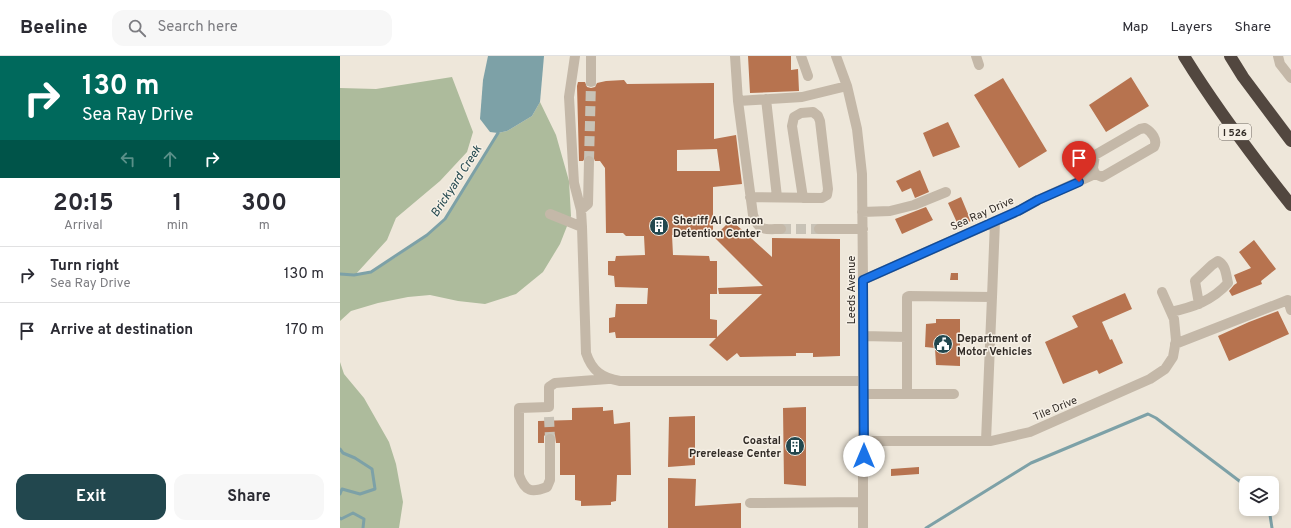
<!DOCTYPE html>
<html lang="en">
<head>
<meta charset="utf-8">
<style>
	:root { --surface:#fff; --page:#f7f7f7; --text:#2b2b33; --muted:#7c7c81; --line:#e1e1e2; --accent:#22474e }
	body { margin:0; font-family:Overpass,sans-serif; background:var(--page); color:var(--text); height:100vh; display:flex; flex-direction:column; font-size:15px; white-space:nowrap }
	* { box-sizing:border-box; margin:0 }
	p { font-size:13px; color:var(--muted) }
	.icon { flex:none; width:22px; height:22px; fill:none; stroke:currentColor; stroke-width:2; stroke-linecap:round; stroke-linejoin:round }
	.map { position:relative; flex:1; overflow:hidden }
	.side { display:flex; flex-direction:column; background:var(--surface); width:340px }
	.side>* { flex:none }
	.hud { background:#00695c; color:#fff; overflow:hidden }
	.fabs { position:absolute; left:899px; top:420px; display:grid; gap:8px }
	.fabs a { display:grid; place-items:center; width:40px; height:40px; border-radius:8px; background:var(--surface); box-shadow:0 2px 6px #0003; font-size:20px }
	.pin { position:absolute; display:grid; place-items:center; width:34px; height:34px; color:#fff; margin:-41px -17px; border-radius:50% 50% 50% 0; rotate:-45deg; box-shadow:0 0 4px #0007 }
	.pin .icon { rotate:45deg }
	.me { position:absolute; width:44px; margin:-22px; rotate:0deg; stroke-linejoin:round; filter:drop-shadow(0 0 3px #0008) }
	.turn { display:flex; align-items:center; gap:14px; height:84px; padding:0 16px; font-size:18px }
	.turn .icon { width:52px; height:52px; stroke-width:2.5 }
	.turn b { display:block; font-size:28px; line-height:34px }
	.lanes { display:flex; align-items:center; height:38px; padding:0 16px; background:#0003; justify-content:center; gap:20px; direction:ltr }
	.lanes .off { opacity:.35 }
	.eta { display:flex; justify-content:space-evenly; align-items:center; height:68px; text-align:center }
	.eta b { font-size:24px; font-weight:700; line-height:28px }
	.primary-button { display:flex; gap:8px; margin-top:auto; padding:8px 16px }
	.primary-button a { flex:1; height:46px; border-radius:12px; background:var(--accent); color:#fff; font-size:16px; font-weight:700; line-height:46px; text-align:center }
	.primary-button a+a { background:var(--page); color:var(--text) }
	ul { padding:0; list-style:none }
	li { display:flex; align-items:center; gap:12px; height:56px; padding:0 16px; border-top:1px solid var(--line) }
	li div { flex:1 }
	li b { display:block; font-size:15px }
	li em { font-style:normal }
	header { display:flex; align-items:center; gap:24px; box-sizing:border-box; height:56px; padding:0 20px; background:var(--surface); border-bottom:1px solid var(--line) }
	header strong { font-size:19px }
	nav { display:flex; gap:22px; margin-inline-start:auto; font-size:14px }
	.search { width:280px; height:36px; background:var(--page); display:flex; align-items:center; gap:10px; box-sizing:border-box; padding:0 14px; border-radius:12px; color:var(--muted); font-size:15px }
	main { display:flex; flex:1; min-height:0 }
	.map>svg:first-child { display:block }
</style>
</head>
<body>
<header>
<strong>Beeline</strong>
<div class="search"><svg class="icon" aria-label="search" viewBox="0 0 24 24"><circle cx="10" cy="10" r="6"/><path d="M15 15l6 6"/></svg>Search here</div>
<nav><a>Map</a><a>Layers</a><a>Share</a></nav>
</header>
<main>
<section class="side">
<div class="hud">
<div class="turn"><svg class="icon" aria-label="right" viewBox="0 0 24 24"><path d="M7 20v-9h11M14 6l5 5-5 5"/></svg><div><b>130 m</b>Sea Ray Drive</div></div>
<div class="lanes"><svg class="icon off" aria-label="left" viewBox="0 0 24 24"><path d="M17 20v-9H6M10 6l-5 5 5 5"/></svg><svg class="icon off" aria-label="ahead" viewBox="0 0 24 24"><path d="M12 20V5M6 11l6-6 6 6"/></svg><svg class="icon" aria-label="right" viewBox="0 0 24 24"><path d="M7 20v-9h11M14 6l5 5-5 5"/></svg></div>
</div>
<div class="eta">
<div><b>20:15</b><p>Arrival</p></div>
<div><b>1</b><p>min</p></div>
<div><b>300</b><p>m</p></div>
</div>
<ul>
<li><svg class="icon" aria-label="right" viewBox="0 0 24 24"><path d="M7 20v-9h11M14 6l5 5-5 5"/></svg><div><b>Turn right</b><p>Sea Ray Drive</p></div><em>130 m</em></li>
<li><svg class="icon" aria-label="arrive" viewBox="0 0 24 24"><path d="M6 21V4h12l-3 4 3 4H6"/></svg><div><b>Arrive at destination</b></div><em>170 m</em></li>
</ul>
<div class="primary-button"><a>Exit</a><a>Share</a></div>
</section>
<div class="map">
<svg width="951" height="472" viewBox="0 0 951 472">
	<rect width="100%" height="100%" fill="#eee7da"/>
	<path fill="#adbb9c" d="M 112,21 L 133,76 L 127,96 L 100,125 L 56,162 L 47,184 L 15,219 L 31,216 L 56,201 L 87,179 L 105,163 L 158,77 L 167,75 L 192,60 L 200,46 L 216,79 L 229,125 L 231,160 L 220,188 L 203,216 L 176,238 L 145,248 L 118,245 L 90,239 L 68,241 L 38,247 L 11,255 L 0,265 L 0,32 L 36,33 Z
		M 0,306 L 4,318 L 24,342 L 49,386 L 56,408 L 63,446 L 59,472 L 0,472 Z"/>
	<path fill="#7da1a7" d="M 148,0 L 204,0 L 200,46 L 192,60 L 167,75 L 158,77 L 150,76 L 140,63 L 143,24 Z"/>
	<g fill="none" stroke-linecap="round" stroke-linejoin="round">
		<path stroke="#7da1a7" stroke-width="3" d="M 0,218 L 14,219 L 31,216 L 87,179 L 105,163 L 158,77
			M 0,393 L 3,397 L 15,402 L 32,413 L 35,433 L 20,438 L 2,433 L 0,438
			M 926,453 L 930,459 L 932,472
			M 0,462 L 1,463 L 13,457 L 24,463 L 23,472
			M 586,472 L 691,407 L 808,358 L 816,362 L 906,430"/>
	</g>
	<path fill="#b7734f" fill-rule="evenodd" d="M 408,0 L 451,0 L 451,14 L 458,13 L 459,35 L 410,37 Z
		M 791,21 L 809,50 L 766,76 L 749,49 Z
		M 663,22 L 707,95 L 679,112 L 634,39 Z
		M 284,24 L 287,28 L 374,27 L 374,83 L 396,79 L 402,128 L 373,131 L 373,179 L 332,179 L 333,199 L 369,200 L 370,205 L 377,205 L 377,238 L 370,238 L 370,263 L 377,264 L 377,281 L 422,238 L 379,238 L 378,232 L 423,230 L 374,181 L 391,164 L 432,201 L 432,182 L 500,183 L 500,300 L 473,301 L 473,297 L 456,297 L 456,300 L 400,301 L 397,297 L 387,305 L 369,289 L 376,282 L 276,282 L 275,276 L 269,277 L 269,262 L 275,261 L 276,248 L 307,248 L 308,232 L 275,231 L 274,220 L 268,219 L 268,205 L 275,205 L 276,200 L 305,199 L 304,180 L 286,180 L 283,177 L 266,177 L 265,112 L 260,105 L 255,105 L 253,100 L 250,99 L 246,100 L 243,105 L 239,105 L 237,30 L 238,26 L 245,26 L 247,31 L 251,32 L 255,31 L 257,27 L 266,25 ZM 377,93 L 380,115 L 337,115 L 337,94 Z
		M 608,66 L 620,91 L 593,101 L 583,77 Z
		M 580,114 L 589,136 L 575,142 L 571,132 L 562,136 L 556,125 Z
		M 621,141 L 631,165 L 619,171 L 608,147 Z
		M 586,151 L 593,164 L 562,178 L 555,163 Z
		M 914,184 L 936,213 L 921,225 L 922,228 L 892,240 L 889,235 L 894,229 L 897,227 L 894,219 L 911,212 L 899,196 Z
		M 611,217 L 618,217 L 618,224 L 610,224 Z
		M 785,237 L 792,253 L 762,266 L 770,284 L 772,283 L 783,307 L 759,318 L 757,314 L 723,328 L 705,286 L 738,271 L 732,260 Z
		M 938,255 L 949,278 L 889,305 L 878,280 L 909,266 Z
		M 596,263 L 620,263 L 620,310 L 596,309 L 595,292 L 585,291 L 586,268 L 596,267 Z
		M 263,351 L 263,355 L 273,354 L 274,368 L 290,366 L 291,419 L 277,419 L 276,445 L 271,446 L 271,449 L 241,450 L 241,445 L 235,444 L 235,419 L 220,419 L 220,387 L 216,387 L 215,379 L 213,377 L 207,377 L 204,380 L 204,387 L 198,387 L 198,365 L 232,364 L 232,352 Z
		M 466,351 L 466,430 L 444,428 L 443,352 Z
		M 355,360 L 355,409 L 328,411 L 329,361 Z
		M 579,411 L 579,418 L 551,420 L 551,413 Z
		M 328,422 L 356,423 L 355,450 L 401,447 L 401,472 L 328,472 Z"/>
	<g fill="none" stroke-linecap="round" stroke-linejoin="round">
		<path stroke="#c8c2b6" stroke-width="10" stroke-dasharray="10 5" stroke-linecap="butt" d="M 249,105 L 251,26
			M 441,173 L 479,173
			M 209,361 L 210,383"/>
		<path stroke="#c4b8a8" stroke-width="10" d="M 235,0 L 229,41 L 234,127 L 241,154 L 242,171 L 246,297 C 252,315 262,322 280,325 L 523,325
			M 395,0 L 398,45 L 462,41 L 507,30
			M 461,0 L 468,20
			M 496,0 L 507,30 L 517,73 L 522,118 L 523,224 L 523,472
			M 636,0 L 639,9
			M 938,0 L 940,8 L 951,22
			M 251,26 L 251,0
			M 426,43 L 437,141
			M 398,45 L 413,159 C 419,176 425,173 441,173
			M 410,141 L 482,142 L 487,139 L 488,133 L 480,65 L 478,60 L 473,56 L 461,57 L 454,61 L 452,70 L 463,142
			M 241,154 L 248,148 L 249,105
			M 522,156 L 550,155 L 574,149 L 606,136
			M 210,158 L 242,171
			M 479,173 L 523,173
			M 523,224 L 678,155 L 698,144 L 755,118 L 753,112 L 755,99 L 800,73 L 805,72 C 812,76 818,84 814,91 L 762,121 L 755,118
			M 652,241 L 655,165
			M 831,256 C 853,251 872,245 888,227 C 886,219 886,209 878,205 L 872,209 L 855,225 L 859,248
			M 523,280 L 567,281 L 567,241 L 569,240 L 652,241 L 646,385
			M 835,288 L 948,244 L 951,254
			M 523,338 L 567,338 L 567,281
			M 567,338 L 614,338
			M 210,383 L 210,424 L 207,431 C 192,437 185,436 179,419 L 179,352 L 209,351 L 209,331 L 215,327 L 268,323
			M 524,385 L 651,385 L 690,376 L 810,323 L 825,313 L 833,301 L 836,284 L 834,263 L 822,236
			M 410,447 L 523,446"/>
		<path stroke="#52473f" stroke-width="12" d="M 844,0 C 876,52 913,101 951,149
			M 890,0 L 903,21 L 951,85"/>
	</g>
	<g fill="none" stroke-linecap="round" stroke-linejoin="round">
		<defs>
			<path id="route" d="M 524,400 L 523,224 L 678,155 L 698,144 L 739,126"/>
		</defs>
		<use href="#route" stroke="#114b97" stroke-width="10"/>
		<use href="#route" stroke="#1a73e8" stroke-width="7"/>
	</g>
	<defs>
		<symbol id="building-disc" viewBox="-11 -11 22 22"><circle r="9.5" fill="#22474e" stroke="#f6f0e6"/><path d="M-4-6H4V6H1V3H-1V6H-4ZM-2.5-4.3h1.7v1.8h-1.7ZM.8-4.3h1.7v1.8H.8ZM-2.5-1h1.7V.8h-1.7ZM.8-1h1.7V.8H.8Z" fill="#fff"/></symbol>
		<symbol id="civic-disc" viewBox="-11 -11 22 22"><circle r="9.5" fill="#22474e" stroke="#f6f0e6"/><path d="M-.6-6.5H3V-4.5H.6V-3L4-1V1h2V6H-6V1h2V-1L-.6-3ZM-1.2 2.5V6h2.4V2.5Z" fill="#fff"/></symbol>
	</defs>
	<g fill-rule="evenodd">
		<use href="#building-disc" x="308" y="159" width="22" height="22"/>
		<use href="#civic-disc" x="592" y="277" width="22" height="22"/>
		<use href="#building-disc" x="444" y="379" width="22" height="22"/>
	</g>
	<g text-anchor="middle" stroke-width="3" stroke-linejoin="round" paint-order="stroke">
		<rect fill="#f6f0e6" stroke="#6d6760" stroke-width="1" x="879" y="68" width="32" height="16" rx="3"/>
		<g font-size="10" font-weight="bold" fill="#322c27">
			<text x="895" y="80">I 526</text>
		</g>
		<g font-size="11" fill="#322c27" stroke="#f6f0e6">
			<text transform="translate(642 157) rotate(-24)" y="4">Sea Ray Drive</text>
			<text transform="translate(511 234) rotate(-90)" y="4">Leeds Avenue</text>
			<text transform="translate(715 352) rotate(-23)" y="4">Tile Drive</text>
		</g>
		<g font-size="11" font-weight="bold" fill="#322c27" stroke="#f6f0e6" text-anchor="start">
			<text x="333" y="168">Sheriff Al Cannon<tspan x="333" dy="13">Detention Center</tspan></text>
			<text x="617" y="286">Department of<tspan x="617" dy="13">Motor Vehicles</tspan></text>
			<text x="441" y="388" text-anchor="end">Coastal<tspan x="441" dy="13">Prerelease Center</tspan></text>
		</g>
		<g font-size="12" font-style="italic" fill="#22474e" stroke="#f6f0e6">
			<text transform="translate(116 125) rotate(-57)" y="4">Brickyard Creek</text>
		</g>
	</g>
</svg>
<div class="fabs">
<a><svg class="icon" aria-label="layers" viewBox="0 0 24 24"><path d="M12 4l9 5-9 5-9-5zM3 14l9 5 9-5"/></svg></a>
</div>
<div class="pin" style="left:739px;top:126px;background:#d93025"><svg class="icon" aria-label="arrive" viewBox="0 0 24 24"><path d="M6 21V4h12l-3 4 3 4H6"/></svg></div>
<svg class="me" style="left:524px;top:400px" viewBox="-20 -20 40 40"><circle r="19" fill="#fff"/><path d="M0-13L10 11 0 6-10 11z" fill="#1a73e8"/></svg>
</div>
</main>
</body>
</html>
